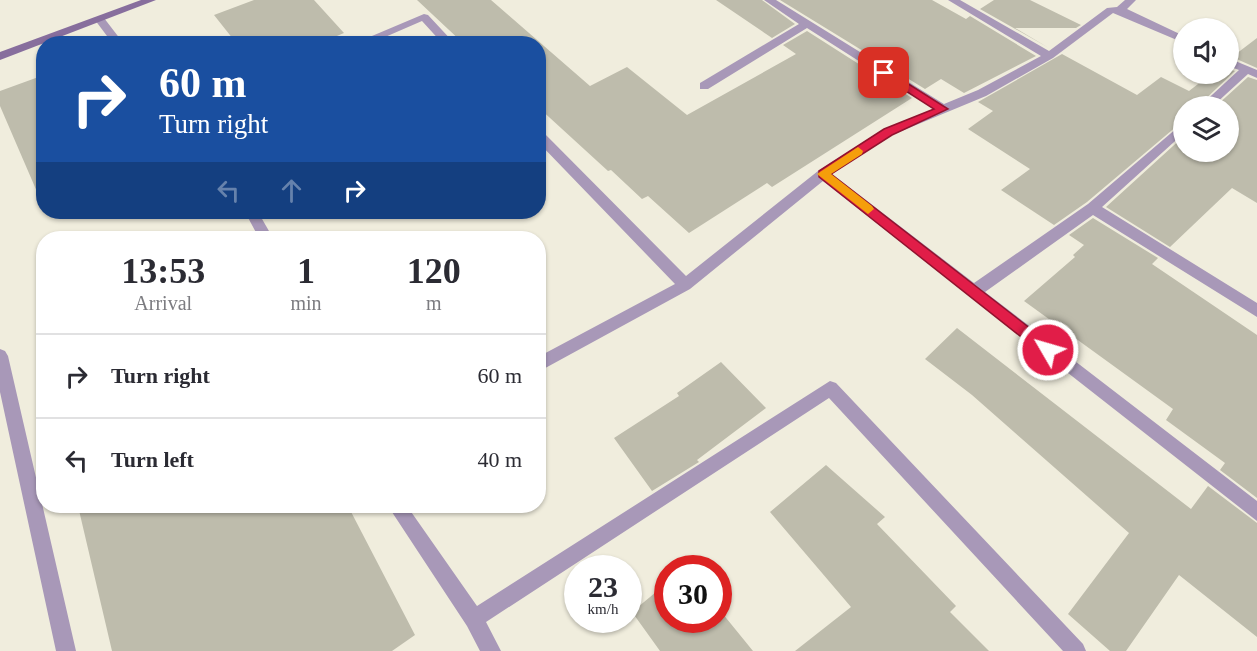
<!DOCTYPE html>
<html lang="en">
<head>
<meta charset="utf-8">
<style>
	:root { --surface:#fff; --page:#f7f7f7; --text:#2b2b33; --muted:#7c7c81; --line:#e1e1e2 }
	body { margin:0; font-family:Georgia,serif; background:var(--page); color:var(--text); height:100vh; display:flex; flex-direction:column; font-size:22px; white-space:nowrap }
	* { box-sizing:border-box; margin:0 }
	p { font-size:20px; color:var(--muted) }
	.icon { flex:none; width:33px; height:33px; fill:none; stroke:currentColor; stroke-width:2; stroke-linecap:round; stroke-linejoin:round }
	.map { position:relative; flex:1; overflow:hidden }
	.sheet { position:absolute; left:36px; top:231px; width:510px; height:282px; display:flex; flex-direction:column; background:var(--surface); border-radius:24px; box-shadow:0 2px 4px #0004 }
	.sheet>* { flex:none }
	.guide { position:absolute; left:36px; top:36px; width:510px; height:183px; border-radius:24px; box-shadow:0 2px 4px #0004; background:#1a4fa0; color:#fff; overflow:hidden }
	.buttons { position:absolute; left:1173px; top:18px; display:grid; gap:12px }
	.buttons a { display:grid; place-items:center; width:66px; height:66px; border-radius:50%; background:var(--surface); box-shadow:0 2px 4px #0004; font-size:30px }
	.speed { position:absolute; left:564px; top:555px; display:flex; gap:12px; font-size:30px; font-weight:700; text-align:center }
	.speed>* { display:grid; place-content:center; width:78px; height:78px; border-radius:50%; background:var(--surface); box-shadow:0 2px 4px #0004; line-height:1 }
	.speed small { font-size:15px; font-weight:400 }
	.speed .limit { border:9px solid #d22; background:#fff; color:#111 }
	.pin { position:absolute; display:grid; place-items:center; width:51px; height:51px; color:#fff; margin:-26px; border-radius:12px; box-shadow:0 3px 9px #0006 }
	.me { position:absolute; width:66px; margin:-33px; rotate:308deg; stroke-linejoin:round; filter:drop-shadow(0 0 4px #0008) }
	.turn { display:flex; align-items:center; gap:21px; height:126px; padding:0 24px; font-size:27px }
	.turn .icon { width:78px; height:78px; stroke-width:2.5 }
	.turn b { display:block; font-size:42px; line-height:51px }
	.lanes { display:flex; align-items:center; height:57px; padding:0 24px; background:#0003; justify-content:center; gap:30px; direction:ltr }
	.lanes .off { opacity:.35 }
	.eta { display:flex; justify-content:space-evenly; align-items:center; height:102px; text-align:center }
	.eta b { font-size:36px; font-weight:800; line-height:42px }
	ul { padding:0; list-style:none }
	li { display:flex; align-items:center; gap:18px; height:84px; padding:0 24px; border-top:2px solid var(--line) }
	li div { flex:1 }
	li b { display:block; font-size:22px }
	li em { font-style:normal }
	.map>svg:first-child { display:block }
</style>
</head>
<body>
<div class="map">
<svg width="1257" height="651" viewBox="0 0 1257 651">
	<rect width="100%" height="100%" fill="#f0eddd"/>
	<path fill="#bebcac" d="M 254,0 L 314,0 L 344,33 L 318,44 L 237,44 L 214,15 Z
		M 417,0 L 491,0 L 590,86 L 627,67 L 687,115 L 796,54 L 783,45 L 807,31 L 912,98 L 772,187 L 767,183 L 689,233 L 648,196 L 642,199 L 611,170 L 608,171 L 538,107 L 538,44 L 464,44 Z
		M 716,0 L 762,0 L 795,24 L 772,38 Z
		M 780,0 L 932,0 L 966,19 L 970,16 L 1036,56 L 964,93 L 941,79 L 925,89 Z
		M 994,0 L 1030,0 L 1081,25 L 1076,28 L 1015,28 L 1049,48 L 980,9 Z
		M 1257,38 L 1257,68 L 1232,57 Z
		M 1062,54 L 1137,95 L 1161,77 L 1189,91 L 1211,74 L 1228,74 L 1228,69 L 1235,71 L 1198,106 L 1184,106 L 1184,120 L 1087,202 L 1054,225 L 1001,190 L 1030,169 L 968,129 L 993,111 L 978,102 Z
		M 44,75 L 44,208 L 0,106 L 0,91 Z
		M 1248,77 L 1257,80 L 1257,203 L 1232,188 L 1170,247 L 1106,207 L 1184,136 L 1184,152 L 1228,152 L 1228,106 L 1216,106 Z
		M 1093,218 L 1158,258 L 1152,264 L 1257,335 L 1257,498 L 1220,470 L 1225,463 L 1166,420 L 1173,409 L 1024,301 L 1075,257 L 1073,255 L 1084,245 L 1069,235 Z
		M 957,328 L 1191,509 L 1208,486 L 1257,523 L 1257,637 L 1179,575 L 1126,651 L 1110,651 L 1068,614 L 1129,533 L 972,395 L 925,359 Z
		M 721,362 L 766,408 L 697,460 L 699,462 L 652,491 L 614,438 L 679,396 L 677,393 Z
		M 826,465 L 885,517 L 877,524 L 956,606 L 950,612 L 989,651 L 795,651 L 851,607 L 770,512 Z
		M 78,506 L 348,506 L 415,635 L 392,651 L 112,651 Z
		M 668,582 L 668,620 L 718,620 L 718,608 L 753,651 L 660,651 L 632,612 Z"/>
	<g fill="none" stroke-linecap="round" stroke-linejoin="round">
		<path fill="#a898b8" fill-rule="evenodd" d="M 764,0 L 776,0 L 944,104 L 978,90 L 1041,56 L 948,0 L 960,0 L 1049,51 L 1107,8 L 1117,7 L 1125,0 L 1136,0 L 1127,9 L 1184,36 L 1184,43 L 1113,13 L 1053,58 L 986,96 L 892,135 L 832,174 L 974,283 L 1088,204 L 1184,122 L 1184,133 L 1102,207 L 1257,303 L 1257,317 L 1093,215 L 985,292 L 1257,501 L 1257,521 L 823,181 L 690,289 L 538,372 L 538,357 L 675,284 L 538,142 L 538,130 L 542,131 L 686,276 L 818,171 L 884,129 L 934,109 L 807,28 L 708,89 L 700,89 L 700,83 L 799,24 Z
			M 424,14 L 428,15 L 455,44 L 443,44 L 422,21 L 369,44 L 353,44 Z
			M 100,17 L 104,18 L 124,44 L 113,44 L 95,20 Z
			M 1228,58 L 1257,70 L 1257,78 L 1248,74 L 1213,106 L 1200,106 L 1239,70 L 1228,66 Z
			M 245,212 L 258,212 L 273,238 L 259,238 Z
			M 0,349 L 5,351 L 8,356 L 76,651 L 56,651 L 0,392 Z
			M 830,381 L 836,383 L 1083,644 L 1086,651 L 1063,651 L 829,398 L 486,622 L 501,651 L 480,651 L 467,626 L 388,506 L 407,506 L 477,606 Z"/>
		<path fill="#876e9d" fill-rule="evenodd" d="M 141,0 L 156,0 L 0,60 L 0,52 Z"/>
	</g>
	<path fill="#e11d48" stroke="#92132f" stroke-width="1.5" d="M 881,71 L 888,71 L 948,109 L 892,135 L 831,174 L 1053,346 L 1053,355 L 1044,355 L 819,177 L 819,171 L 884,129 L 934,109 L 881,75 Z"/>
	<path fill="#f59e0b" d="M 858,147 L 863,151 L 862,154 L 831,174 L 872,206 L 874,209 L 868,214 L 817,174 Z"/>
</svg>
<div class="buttons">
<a><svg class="icon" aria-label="sound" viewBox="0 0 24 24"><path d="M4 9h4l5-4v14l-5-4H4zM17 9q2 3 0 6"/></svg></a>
<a><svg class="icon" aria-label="layers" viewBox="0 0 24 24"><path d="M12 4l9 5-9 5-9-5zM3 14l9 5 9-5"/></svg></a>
</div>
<div class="speed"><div>23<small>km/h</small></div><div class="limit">30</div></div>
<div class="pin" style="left:884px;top:73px;background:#d93025"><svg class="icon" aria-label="arrive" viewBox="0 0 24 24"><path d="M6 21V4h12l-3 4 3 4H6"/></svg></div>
<svg class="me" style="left:1048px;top:350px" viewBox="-20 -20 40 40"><circle r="17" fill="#e11d48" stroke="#fff" stroke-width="3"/><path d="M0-11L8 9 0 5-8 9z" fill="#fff"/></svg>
<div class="guide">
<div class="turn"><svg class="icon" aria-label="right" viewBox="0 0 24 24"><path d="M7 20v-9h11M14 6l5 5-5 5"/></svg><div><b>60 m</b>Turn right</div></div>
<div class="lanes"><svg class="icon off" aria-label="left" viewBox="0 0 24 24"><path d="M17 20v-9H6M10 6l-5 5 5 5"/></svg><svg class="icon off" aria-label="ahead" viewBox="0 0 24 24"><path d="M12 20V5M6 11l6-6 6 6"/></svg><svg class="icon" aria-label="right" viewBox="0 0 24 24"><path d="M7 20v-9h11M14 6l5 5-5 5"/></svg></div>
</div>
<section class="sheet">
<div class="eta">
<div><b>13:53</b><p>Arrival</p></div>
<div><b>1</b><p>min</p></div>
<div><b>120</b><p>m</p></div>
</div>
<ul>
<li><svg class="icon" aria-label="right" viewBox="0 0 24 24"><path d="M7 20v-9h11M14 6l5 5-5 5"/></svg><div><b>Turn right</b></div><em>60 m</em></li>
<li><svg class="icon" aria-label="left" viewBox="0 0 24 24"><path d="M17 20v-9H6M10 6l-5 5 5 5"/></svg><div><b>Turn left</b></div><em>40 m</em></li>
</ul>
</section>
</div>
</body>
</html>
